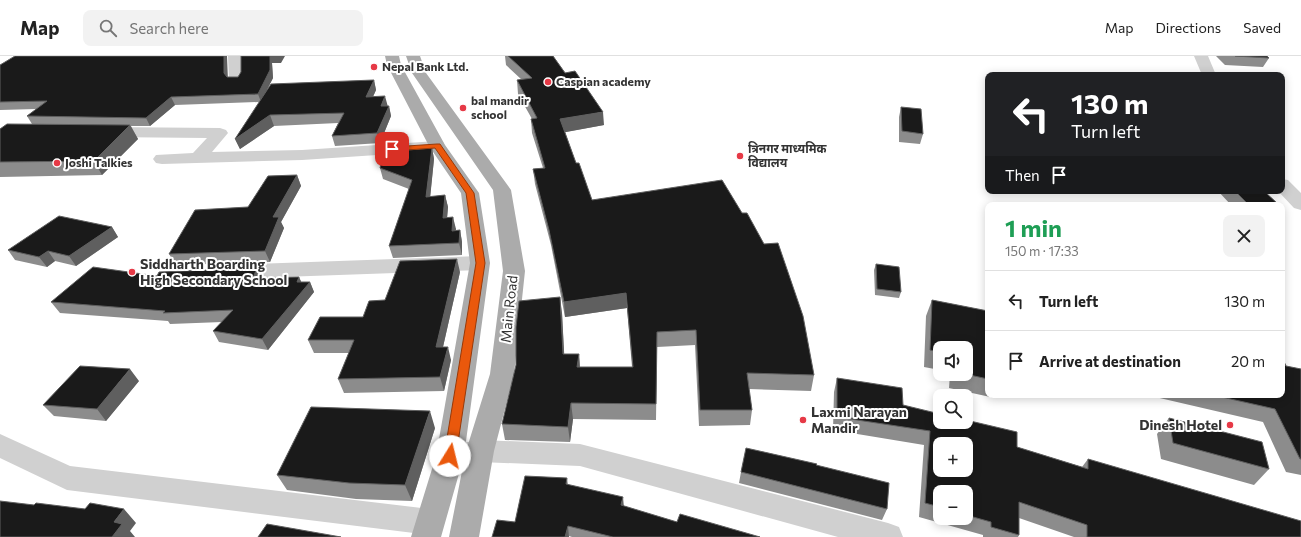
<!DOCTYPE html>
<html lang="en">
<head>
<meta charset="utf-8">
<style>
	:root { --surface:#fff; --page:#f2f2f2; --text:#222; --muted:#767676; --line:#e0e0e0 }
	body { margin:0; font-family:Commissioner,"Noto Sans Devanagari",sans-serif; background:var(--page); color:var(--text); height:100vh; display:flex; flex-direction:column; font-size:15px; white-space:nowrap }
	* { box-sizing:border-box; margin:0 }
	p { font-size:13px; color:var(--muted) }
	.icon { flex:none; width:22px; height:22px; fill:none; stroke:currentColor; stroke-width:2; stroke-linecap:round; stroke-linejoin:round }
	.map { position:relative; flex:1; overflow:hidden }
	.sheet { position:absolute; left:985px; top:146px; width:300px; height:196px; display:flex; flex-direction:column; background:var(--surface); border-radius:8px; box-shadow:0 2px 10px #0003 }
	.sheet>* { flex:none }
	.banner { position:absolute; left:985px; top:16px; width:300px; height:122px; border-radius:8px; box-shadow:0 2px 10px #0003; background:#202124; color:#fff; overflow:hidden }
	.buttons { position:absolute; left:933px; top:285px; display:grid; gap:8px }
	.buttons a { display:grid; place-items:center; width:40px; height:40px; border-radius:8px; background:var(--surface); box-shadow:0 2px 10px #0003; font-size:20px }
	.pin { position:absolute; display:grid; place-items:center; width:34px; height:34px; color:#fff; margin:-17px; border-radius:8px; box-shadow:0 2px 6px #0006 }
	.me { position:absolute; width:44px; margin:-22px; rotate:9deg; stroke-linejoin:round; filter:drop-shadow(0 0 3px #0008) }
	.turn { display:flex; align-items:center; gap:14px; height:84px; padding:0 20px; font-size:18px }
	.turn .icon { width:52px; height:52px; stroke-width:2.5 }
	.turn b { display:block; font-size:28px; line-height:34px }
	.then { display:flex; align-items:center; height:38px; padding:0 20px; background:#0003; gap:8px; font-size:15px }
	.round { display:grid; place-items:center; flex:none; width:42px; height:42px; border-radius:8px; background:var(--page) }
	.headline { display:flex; align-items:center; justify-content:space-between; height:68px; padding:0 20px }
	h1 { font-size:24px; font-weight:700; line-height:30px; color:#1e9e55 }
	ul { padding:0; list-style:none }
	li { display:flex; align-items:center; gap:12px; height:60px; padding:0 20px; border-top:1px solid var(--line) }
	li div { flex:1 }
	li b { display:block; font-size:15px }
	li em { font-style:normal }
	header { display:flex; align-items:center; gap:24px; box-sizing:border-box; height:56px; padding:0 20px; background:var(--surface); border-bottom:1px solid var(--line) }
	header strong { font-size:19px }
	nav { display:flex; gap:22px; margin-inline-start:auto; font-size:14px }
	.search { width:280px; height:36px; background:var(--page); display:flex; align-items:center; gap:10px; box-sizing:border-box; padding:0 14px; border-radius:8px; color:var(--muted); font-size:15px }
	.map>svg:first-child { display:block }
</style>
</head>
<body>
<header>
<strong>Map</strong>
<div class="search"><svg class="icon" aria-label="search" viewBox="0 0 24 24"><circle cx="10" cy="10" r="6"/><path d="M15 15l6 6"/></svg>Search here</div>
<nav><a>Map</a><a>Directions</a><a>Saved</a></nav>
</header>
<div class="map">
<svg width="1301" height="481" viewBox="0 0 1301 481">
	<rect width="100%" height="100%" fill="#fff"/>
	<g fill="none" stroke-linecap="round" stroke-linejoin="round">
		<path fill="#d0d0d0" fill-rule="evenodd" d="M 228,0 L 242,0 L 243,24 L 241,27 L 236,28 L 231,27 L 229,24 Z
			M 1194,0 L 1208,0 L 1216,19 L 1202,19 Z
			M 105,71 L 220,72 L 226,74 L 228,77 L 212,96 L 302,94 L 437,85 L 443,86 L 445,90 L 443,94 L 437,95 L 302,104 L 162,108 L 156,107 L 153,103 L 156,99 L 193,97 L 207,82 L 105,81 L 99,79 L 97,76 L 99,73 Z
			M 1282,123 L 1288,124 L 1301,137 L 1301,154 L 1294,152 L 1278,135 L 1282,135 Z
			M 480,200 L 487,202 L 490,207 L 487,212 L 480,214 L 228,223 L 221,221 L 217,216 L 221,211 L 228,209 Z
			M 0,378 L 70,410 L 430,453 L 440,457 L 445,466 L 440,475 L 430,479 L 67,434 L 0,402 Z
			M 480,384 L 580,388 L 888,467 L 899,471 L 903,481 L 838,481 L 580,410 L 480,406 L 450,411 L 440,408 L 436,400 L 440,392 L 450,389 Z"/>
		<path fill="#ababab" fill-rule="evenodd" d="M 385,0 L 399,0 L 401,9 L 445,89 L 479,137 L 490,207 L 464,400 L 441,481 L 411,481 L 436,400 L 470,207 L 461,137 L 429,90 L 387,9 Z
			M 406,0 L 420,0 L 426,17 L 511,134 L 525,215 L 514,318 L 494,395 L 479,481 L 449,481 L 466,395 L 490,318 L 503,215 L 493,134 L 412,17 Z"/>
	</g>
	<path fill="#8c8c8c" fill-rule="evenodd" d="M 241,0 L 281,7 L 272,7 L 273,22 L 267,33 L 374,24 L 376,34 L 373,41 L 387,50 L 389,50 L 391,60 L 380,87 L 335,90 L 332,80 L 338,67 L 274,70 L 240,93 L 235,83 L 259,46 L 175,49 L 150,70 L 131,70 L 138,83 L 102,119 L 0,121 L 0,73 L 32,68 L 27,60 L 36,53 L 0,54 L 0,9 L 228,21 L 238,21 L 241,16 Z
		M 505,0 L 553,0 L 604,69 L 565,76 L 576,107 L 592,144 L 814,319 L 811,335 L 749,333 L 752,354 L 750,369 L 699,370 L 695,289 L 657,291 L 656,364 L 573,363 L 570,386 L 505,384 L 502,368 L 562,257 L 564,298 L 579,298 L 580,311 L 632,311 L 627,252 L 565,261 L 551,189 L 535,128 L 533,113 L 543,112 L 532,77 L 531,63 L 532,63 L 518,38 L 517,24 L 522,24 L 506,9 Z
		M 1216,0 L 1267,0 L 1269,2 L 1263,11 L 1225,9 Z
		M 901,51 L 923,78 L 920,88 L 899,86 L 899,61 Z
		M 432,92 L 434,103 L 430,141 L 445,139 L 448,151 L 447,162 L 456,173 L 456,174 L 460,174 L 462,186 L 462,199 L 393,202 L 389,190 L 409,133 L 383,123 L 380,112 Z
		M 297,119 L 301,130 L 281,166 L 284,172 L 270,206 L 176,209 L 169,198 L 248,151 Z
		M 1218,135 L 1264,135 L 1279,149 L 1231,149 Z
		M 112,171 L 118,181 L 76,210 L 55,205 L 47,211 L 15,204 L 8,194 Z
		M 876,208 L 901,236 L 899,242 L 875,239 L 874,214 Z
		M 257,212 L 262,222 L 299,221 L 301,226 L 310,226 L 314,236 L 268,294 L 219,286 L 213,275 L 222,266 L 170,268 L 168,265 L 60,257 L 51,246 L 157,220 Z
		M 460,216 L 443,291 L 451,304 L 444,335 L 344,337 L 338,323 L 349,297 L 314,297 L 308,284 L 363,261 L 385,244 Z
		M 932,244 L 988,255 L 988,339 L 997,339 L 995,342 L 949,332 L 950,318 L 966,318 L 966,292 L 940,292 L 940,314 L 924,311 L 926,260 Z
		M 1286,310 L 1301,313 L 1301,419 L 1286,416 L 1263,366 L 1151,340 L 1151,339 L 1282,339 Z
		M 837,322 L 903,349 L 1017,391 L 1082,411 L 1088,403 L 1301,481 L 1074,481 L 1019,462 L 1019,479 L 1018,481 L 983,481 L 983,479 L 919,461 L 924,389 L 833,374 L 834,336 ZM 940,436 L 966,436 L 966,462 L 940,462 Z
		M 139,325 L 106,365 L 54,360 L 43,349 Z
		M 1169,362 L 1269,413 L 1254,429 L 1161,403 L 1157,378 Z
		M 435,372 L 412,445 L 356,443 L 287,434 L 277,419 Z
		M 816,409 L 887,453 L 882,464 L 739,427 L 741,416 Z
		M 567,422 L 568,429 L 624,450 L 677,466 L 760,481 L 572,481 L 569,480 L 569,481 L 492,481 L 515,466 Z"/>
	<path fill="#5f5f5f" d="M 224,0 L 227,0 L 228,25 L 224,17 Z
		M 270,0 L 285,0 L 281,7 L 272,7 L 273,22 L 261,46 L 258,38 Z
		M 374,24 L 376,34 L 368,51 L 366,41 Z
		M 385,40 L 388,51 L 381,50 Z
		M 171,41 L 175,49 L 150,70 L 146,62 Z
		M 389,50 L 391,60 L 380,87 L 377,77 Z
		M 603,56 L 604,69 L 561,77 L 560,63 Z
		M 270,59 L 274,70 L 240,93 L 235,83 Z
		M 130,69 L 138,83 L 102,119 L 94,105 Z
		M 432,92 L 434,103 L 429,153 L 426,141 Z
		M 297,119 L 301,130 L 281,166 L 284,172 L 270,206 L 265,195 L 273,161 Z
		M 445,139 L 448,151 L 446,174 L 443,162 Z
		M 453,161 L 456,173 L 454,187 L 452,175 Z
		M 112,171 L 118,181 L 76,210 L 69,200 Z
		M 460,174 L 462,186 L 462,199 L 459,187 Z
		M 48,195 L 55,205 L 47,211 L 39,201 Z
		M 457,203 L 460,216 L 440,304 L 436,291 Z
		M 257,212 L 262,223 L 253,222 Z
		M 299,221 L 304,232 L 310,226 L 314,236 L 268,294 L 262,283 Z
		M 626,237 L 627,252 L 565,261 L 564,246 Z
		M 560,241 L 562,257 L 565,313 L 563,298 Z
		M 448,291 L 451,304 L 444,335 L 440,321 Z
		M 579,298 L 580,314 L 577,311 Z
		M 130,313 L 139,325 L 106,365 L 97,353 Z
		M 571,347 L 573,363 L 570,386 L 568,371 Z
		M 430,355 L 435,372 L 412,445 L 405,429 Z
		M 623,441 L 624,452 L 621,449 Z
		M 124,453 L 136,467 L 130,475 L 135,481 L 112,481 L 114,466 Z
		M 568,470 L 569,481 L 565,481 Z"/>
	<path fill="#1a1a1a" stroke="#5f5f5f" fill-rule="evenodd" d="M 15,0 L 224,0 L 224,17 L 227,21 L 238,21 L 241,16 L 241,0 L 270,0 L 270,14 L 258,38 L 171,41 L 146,62 L 27,60 L 47,45 L 0,46 L 0,9 Z
		M 508,0 L 553,0 L 565,17 L 575,15 L 603,56 L 560,63 L 576,107 L 579,107 L 592,144 L 722,124 L 742,157 L 747,157 L 764,188 L 778,187 L 803,260 L 814,319 L 747,317 L 752,354 L 700,354 L 696,274 L 657,276 L 656,348 L 571,347 L 568,371 L 502,368 L 516,309 L 516,271 L 519,245 L 560,241 L 563,298 L 579,298 L 577,311 L 633,311 L 626,237 L 564,246 L 549,174 L 533,113 L 545,112 L 531,63 L 537,62 L 517,24 L 532,22 Z
		M 1235,0 L 1267,0 L 1269,2 Z
		M 374,24 L 366,41 L 385,40 L 381,50 L 389,50 L 377,77 L 332,80 L 344,57 L 270,59 L 235,83 L 271,28 Z
		M 901,51 L 921,53 L 923,78 L 902,75 Z
		M 7,68 L 130,69 L 94,105 L 0,106 L 0,73 Z
		M 432,92 L 426,141 L 445,139 L 443,162 L 453,161 L 452,175 L 460,174 L 459,187 L 389,190 L 412,124 L 380,112 L 384,96 Z
		M 297,119 L 273,161 L 279,161 L 265,195 L 169,198 L 195,154 L 248,151 L 268,120 Z
		M 1235,135 L 1264,135 L 1279,149 L 1249,149 Z
		M 59,160 L 112,171 L 69,200 L 48,195 L 39,201 L 8,194 Z
		M 457,203 L 436,291 L 448,291 L 440,321 L 338,323 L 354,284 L 308,284 L 320,261 L 363,261 L 369,245 L 385,244 L 400,205 Z
		M 876,208 L 899,211 L 901,236 L 877,233 Z
		M 93,211 L 157,220 L 159,216 L 257,212 L 253,222 L 299,221 L 297,226 L 310,226 L 262,283 L 213,275 L 233,254 L 163,257 L 165,255 L 51,246 Z
		M 932,244 L 988,255 L 988,323 L 965,318 L 966,318 L 966,292 L 940,292 L 940,296 L 930,294 Z
		M 1282,301 L 1286,310 L 1301,313 L 1301,403 L 1300,403 L 1275,353 L 1213,339 L 1282,339 Z
		M 80,310 L 130,313 L 97,353 L 43,349 Z
		M 837,322 L 902,332 L 903,349 L 940,358 L 940,366 L 966,366 L 966,364 L 1017,376 L 1017,391 L 1088,413 L 1088,403 L 1301,465 L 1301,481 L 1087,481 L 1087,469 L 1019,446 L 1019,479 L 991,471 L 991,466 L 966,459 L 966,436 L 940,436 L 940,451 L 925,447 L 930,375 L 837,361 ZM 940,388 L 966,388 L 966,414 L 940,414 Z
		M 311,351 L 430,355 L 405,429 L 349,427 L 277,419 Z
		M 1169,362 L 1262,386 L 1269,413 L 1173,387 Z
		M 746,392 L 817,408 L 816,409 L 889,427 L 887,453 L 741,416 Z
		M 525,420 L 567,422 L 566,428 L 623,441 L 621,449 L 677,466 L 680,458 L 760,481 L 613,481 L 568,470 L 565,481 L 492,481 L 497,464 L 515,466 Z
		M 0,445 L 34,449 L 36,447 L 85,453 L 90,447 L 124,453 L 114,466 L 122,468 L 112,481 L 0,481 Z
		M 267,468 L 341,481 L 258,481 Z"/>
	<path fill="#ea580c" stroke="#983908" d="M 437,88 L 440,88 L 474,137 L 485,207 L 456,400 L 454,403 L 450,405 L 446,403 L 444,400 L 476,207 L 466,137 L 435,92 L 392,95 L 389,93 L 392,91 Z"/>
	<g fill="#e63946" stroke="#fff" stroke-width="1.5">
		<circle cx="374" cy="11" r="4"/>
		<circle cx="548" cy="26" r="4"/>
		<circle cx="463" cy="52" r="4"/>
		<circle cx="740" cy="100" r="4"/>
		<circle cx="57" cy="107" r="4"/>
		<circle cx="132" cy="216" r="4"/>
		<circle cx="803" cy="364" r="4"/>
		<circle cx="1230" cy="369" r="4"/>
	</g>
	<g text-anchor="middle" stroke-width="4" stroke-linejoin="round" paint-order="stroke">
		<g font-size="12" font-weight="bold" fill="#333" stroke="#fff" text-anchor="start">
			<text x="382" y="15">Nepal Bank Ltd.</text>
			<text x="556" y="30">Caspian academy</text>
			<text x="471" y="49">bal mandir<tspan x="471" dy="14">school</tspan></text>
			<text x="748" y="97">त्रिनगर माध्यमिक<tspan x="748" dy="14">विद्यालय</tspan></text>
			<text x="65" y="111">Joshi Talkies</text>
		</g>
		<g font-size="14" font-weight="bold" fill="#333" stroke="#fff" text-anchor="start">
			<text x="140" y="213">Siddharth Boarding<tspan x="140" dy="16">High Secondary School</tspan></text>
			<text x="811" y="361">Laxmi Narayan<tspan x="811" dy="16">Mandir</tspan></text>
			<text x="1222" y="374" text-anchor="end">Dinesh Hotel</text>
		</g>
		<g font-size="14" fill="#333" stroke="#fff">
			<text transform="translate(509 253) rotate(-84)" y="5">Main Road</text>
		</g>
	</g>
</svg>
<div class="buttons">
<a><svg class="icon" aria-label="sound" viewBox="0 0 24 24"><path d="M4 9h4l5-4v14l-5-4H4zM17 9q2 3 0 6"/></svg></a>
<a><svg class="icon" aria-label="search" viewBox="0 0 24 24"><circle cx="10" cy="10" r="6"/><path d="M15 15l6 6"/></svg></a>
<a>+</a>
<a>−</a>
</div>
<div class="pin" style="left:392px;top:93px;background:#d93025"><svg class="icon" aria-label="arrive" viewBox="0 0 24 24"><path d="M6 21V4h12l-3 4 3 4H6"/></svg></div>
<svg class="me" style="left:450px;top:400px" viewBox="-20 -20 40 40"><circle r="19" fill="#fff"/><path d="M0-13L10 11 0 6-10 11z" fill="#ea580c"/></svg>
<div class="banner">
<div class="turn"><svg class="icon" aria-label="left" viewBox="0 0 24 24"><path d="M17 20v-9H6M10 6l-5 5 5 5"/></svg><div><b>130 m</b>Turn left</div></div>
<div class="then">Then<svg class="icon" aria-label="arrive" viewBox="0 0 24 24"><path d="M6 21V4h12l-3 4 3 4H6"/></svg></div>
</div>
<section class="sheet">
<div class="headline"><div><h1>1 min</h1><p>150 m · 17:33</p></div><a class="round"><svg class="icon" aria-label="close" viewBox="0 0 24 24"><path d="M6 6l12 12M18 6L6 18"/></svg></a></div>
<ul>
<li><svg class="icon" aria-label="left" viewBox="0 0 24 24"><path d="M17 20v-9H6M10 6l-5 5 5 5"/></svg><div><b>Turn left</b></div><em>130 m</em></li>
<li><svg class="icon" aria-label="arrive" viewBox="0 0 24 24"><path d="M6 21V4h12l-3 4 3 4H6"/></svg><div><b>Arrive at destination</b></div><em>20 m</em></li>
</ul>
</section>
</div>
</body>
</html>
